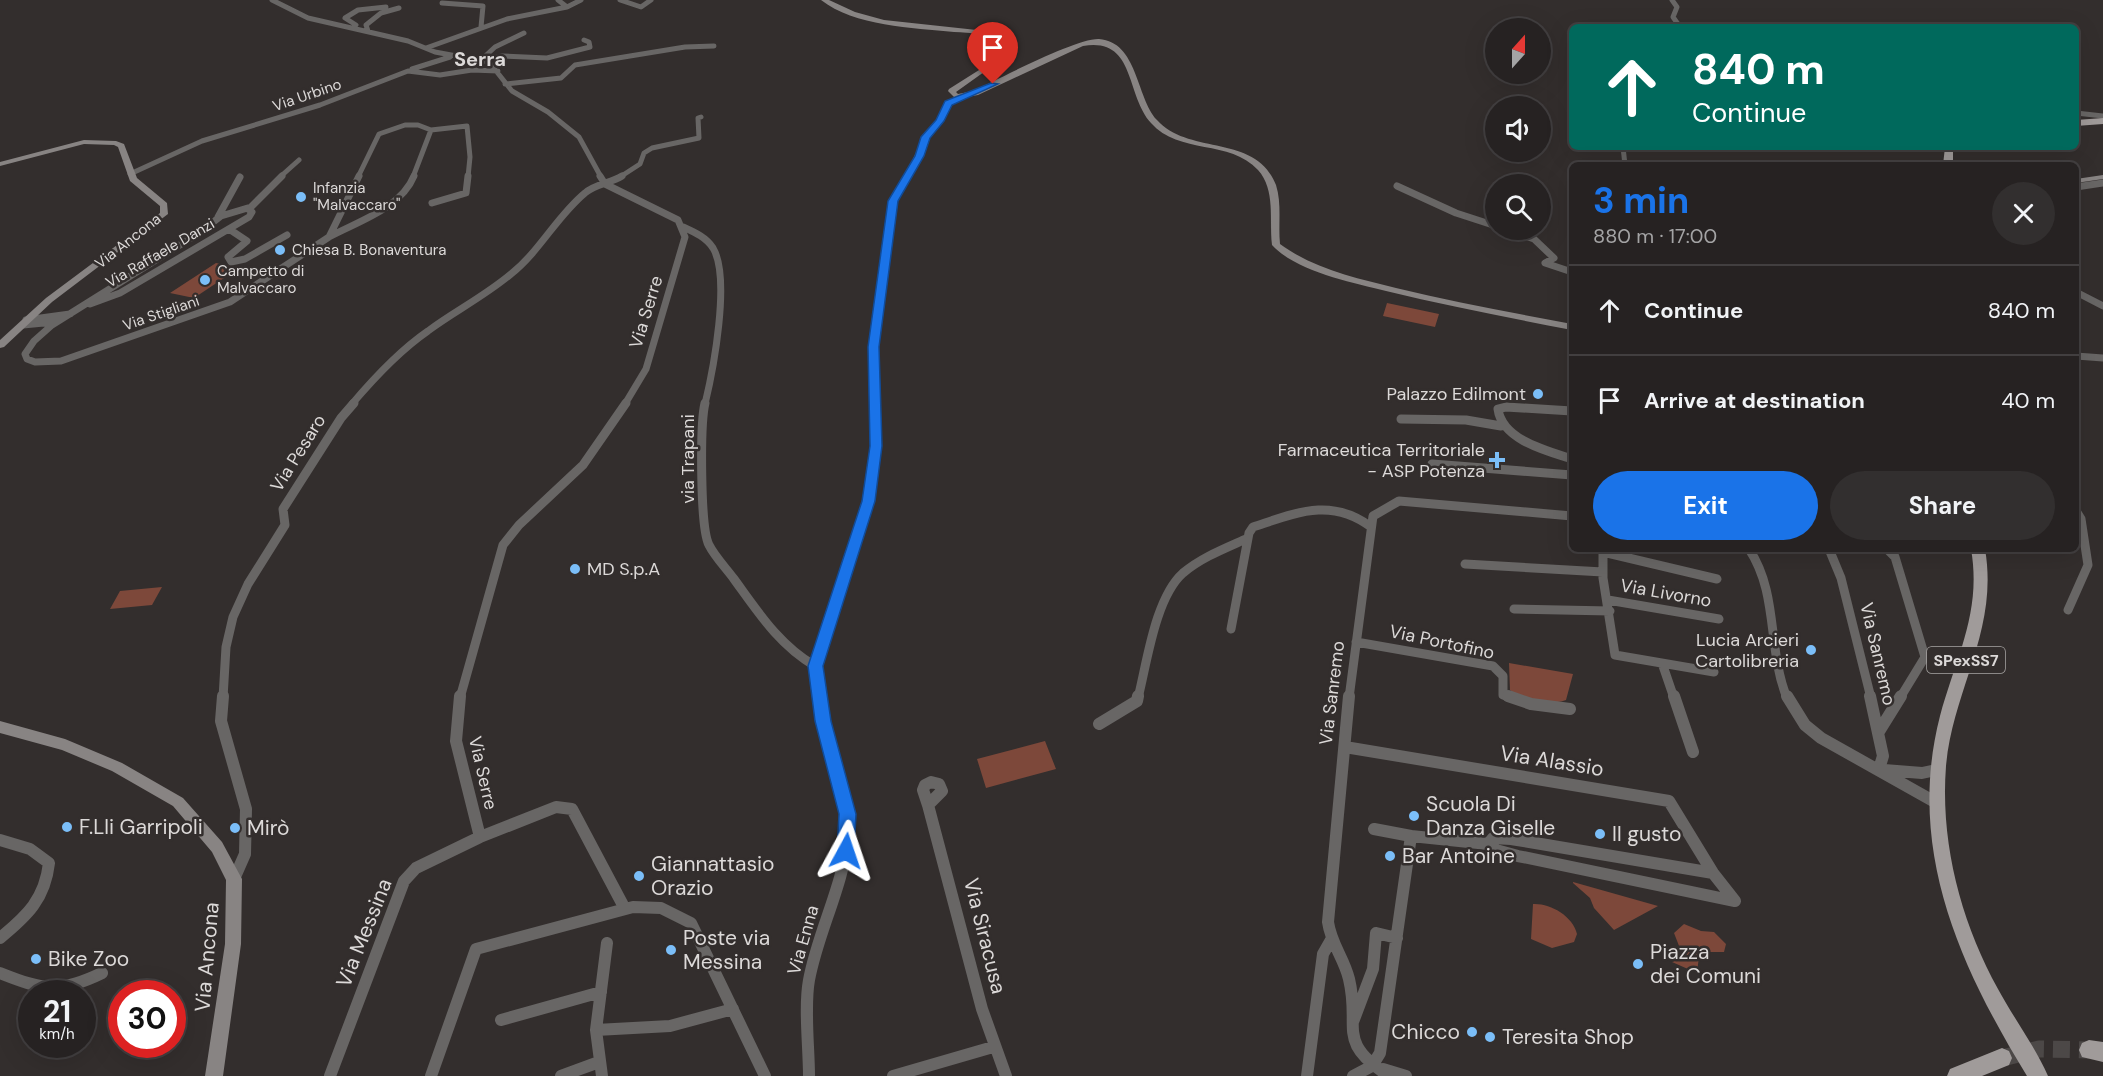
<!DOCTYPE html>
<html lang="en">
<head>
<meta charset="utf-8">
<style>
	:root { --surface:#262222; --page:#322f2f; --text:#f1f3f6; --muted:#a4a4a5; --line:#423f40; --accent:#1a73e8 }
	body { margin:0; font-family:"DM Sans",sans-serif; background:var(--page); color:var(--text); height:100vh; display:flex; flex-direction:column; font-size:22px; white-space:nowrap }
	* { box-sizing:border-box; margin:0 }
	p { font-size:20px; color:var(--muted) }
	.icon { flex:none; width:33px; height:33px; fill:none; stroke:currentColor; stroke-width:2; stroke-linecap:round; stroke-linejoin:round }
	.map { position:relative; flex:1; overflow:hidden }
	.sheet { position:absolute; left:1569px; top:162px; width:510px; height:390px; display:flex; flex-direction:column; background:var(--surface); border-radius:9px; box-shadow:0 6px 24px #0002,0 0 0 2px var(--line) }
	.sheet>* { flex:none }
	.guide { position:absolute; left:1569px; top:24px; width:510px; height:126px; border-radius:9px; box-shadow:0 6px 24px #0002,0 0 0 2px var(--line); background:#00695c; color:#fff; overflow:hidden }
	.needle { width:39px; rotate:21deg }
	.tools { position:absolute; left:1485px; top:18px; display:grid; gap:12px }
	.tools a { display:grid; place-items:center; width:66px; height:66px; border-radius:50%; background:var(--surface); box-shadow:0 6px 24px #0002,0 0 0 2px var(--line); font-size:30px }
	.speed { position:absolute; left:18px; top:980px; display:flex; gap:12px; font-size:30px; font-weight:700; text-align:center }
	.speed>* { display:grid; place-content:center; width:78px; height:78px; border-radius:50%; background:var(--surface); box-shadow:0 6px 24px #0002,0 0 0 2px var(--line); line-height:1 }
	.speed small { font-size:15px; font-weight:400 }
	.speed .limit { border:9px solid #d22; background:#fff; color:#111 }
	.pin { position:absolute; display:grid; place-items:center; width:51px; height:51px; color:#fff; margin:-62px -26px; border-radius:50% 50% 50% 0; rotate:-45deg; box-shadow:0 0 6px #0007 }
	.pin .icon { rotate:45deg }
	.me { position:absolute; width:66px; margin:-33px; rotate:5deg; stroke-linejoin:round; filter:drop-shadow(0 0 4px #0008) }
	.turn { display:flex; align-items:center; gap:21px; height:126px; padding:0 24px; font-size:27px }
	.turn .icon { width:78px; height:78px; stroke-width:2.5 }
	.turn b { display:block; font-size:42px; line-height:51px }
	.round { display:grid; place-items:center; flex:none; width:63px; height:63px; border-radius:32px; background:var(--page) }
	.head { display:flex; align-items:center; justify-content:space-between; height:102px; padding:0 24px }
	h1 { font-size:36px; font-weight:700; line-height:45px; color:var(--accent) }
	.action { display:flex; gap:12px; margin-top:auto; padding:12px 24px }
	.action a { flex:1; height:69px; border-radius:36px; background:var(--accent); color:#fff; font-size:24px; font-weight:700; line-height:69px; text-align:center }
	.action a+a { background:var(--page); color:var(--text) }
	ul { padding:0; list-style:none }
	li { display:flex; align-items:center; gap:18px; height:90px; padding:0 24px; border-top:2px solid var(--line) }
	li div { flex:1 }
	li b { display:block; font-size:22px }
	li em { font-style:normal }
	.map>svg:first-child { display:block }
</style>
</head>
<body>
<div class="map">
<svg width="2103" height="1076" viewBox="0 0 2103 1076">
	<rect width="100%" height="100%" fill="#332e2d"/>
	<path fill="#7d483a" d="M 216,263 L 239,268 L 194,298 L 170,293 Z
		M 1387,303 L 1439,314 L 1435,327 L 1383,316 Z
		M 162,587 L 152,605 L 110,609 L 120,591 Z
		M 1509,663 L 1573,674 L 1566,700 C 1550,706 1523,702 1510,690 Z
		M 1045,741 L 1056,769 L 986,788 L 977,759 Z
		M 1573,883 L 1573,882 L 1658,906 L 1614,930 L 1594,908 L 1590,898 Z
		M 1533,904 C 1550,903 1573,916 1577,934 L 1574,942 L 1552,948 L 1531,939 Z
		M 1684,924 L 1701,931 L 1714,932 L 1726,944 L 1724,952 L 1708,952 L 1699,956 L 1697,973 L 1672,962 L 1677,960 L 1681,951 L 1674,933 Z"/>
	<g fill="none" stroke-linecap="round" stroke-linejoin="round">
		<path stroke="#4c4847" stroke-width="17" stroke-dasharray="17 9" stroke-linecap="butt" d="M 2002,1058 L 2039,1049 L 2089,1050"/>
		<path stroke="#686665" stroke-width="5" d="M 272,0 L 308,18 L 408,41 L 435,52 L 489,62 L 512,91 L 548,112 L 579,137 L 601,177
			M 620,0 L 641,7 L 651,0
			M 1672,0 L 1677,7 L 1673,17 L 1680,27
			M 442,3 L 483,6 L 481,27
			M 567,7 L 581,0
			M 356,25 L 345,18 L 358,10 L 386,7
			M 368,31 L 366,25 L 381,13 L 399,8
			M 426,48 L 507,19 L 567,7 L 558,0
			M 481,60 L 495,47 L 524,33
			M 482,60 L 502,56 L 547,58 L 590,47 L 589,42 L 584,40
			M 412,69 L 450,57
			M 505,84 L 561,78 L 575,65 L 685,47 L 714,46
			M 2076,113 L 2103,116
			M 431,130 L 467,126 L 470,157 L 468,177
			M 1623,147 L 1625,165
			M 130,174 L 202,141 L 320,105 L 408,71 L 440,75 L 472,70 L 498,71
			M 280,177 L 299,160
			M 358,177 L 379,134 L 405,125 L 418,125 L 431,130 L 413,177
			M 620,177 L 640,164 L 644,153 L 652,148 L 699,138 L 698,118 L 701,117
			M 907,177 L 926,137 L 940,121 L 948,103 L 961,97"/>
		<path stroke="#686665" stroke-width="7" d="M 282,176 L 251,207 L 221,216 L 199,233 L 52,325 L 34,341 L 25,354 L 27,359 L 35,362 L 61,361 L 230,302 L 329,237
			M 600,176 L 605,184 L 678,220 L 685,237 L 646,369 L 625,404
			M 1397,186 L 1456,213 L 1496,226
			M 2076,187 L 2103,183
			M 432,203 L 466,193 L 468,176
			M 218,217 L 240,177
			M 683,227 C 694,232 706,237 713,248 C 731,278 713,371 705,404
			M 229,229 L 247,241 L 228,257 L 231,262 L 245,259 L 287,235
			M 1508,230 L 1534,239 L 1554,258 L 1545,263 L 1572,272
			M 329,237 L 359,176
			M 329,237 C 359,221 401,208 414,176
			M 2076,292 L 2103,306
			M 90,304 L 120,293 L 249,217 L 252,212 L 248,209
			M 26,320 L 70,314
			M 23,325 L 54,322
			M 2076,356 L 2103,358
			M 352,404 C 374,378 399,351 428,331 C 455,311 485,296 511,274 C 540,251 557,216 585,193 C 595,184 611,183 622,176
			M 875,404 L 874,347 L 893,201 L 908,176"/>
		<path stroke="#686665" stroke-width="9" d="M 705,403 C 700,424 700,528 709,545 C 715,557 726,568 734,579 C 758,612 779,645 815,666
			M 1572,411 L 1506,407 L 1498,409 C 1502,440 1547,451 1572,459
			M 1401,419 L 1466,420 L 1501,426
			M 1432,464 L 1572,475
			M 1603,549 L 1603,578 L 1615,655 L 1714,672
			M 1749,549 C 1779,594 1767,649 1787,698
			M 1829,549 L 1841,578 L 1871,698
			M 1887,549 L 1895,557 L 1925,657 L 1900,698
			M 1603,552 L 1717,579
			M 1465,564 L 1603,572
			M 1608,600 L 1719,619
			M 1514,609 L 1610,611
			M 2068,610 L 2088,565 L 2081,519 L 2076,511
			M 1231,629 L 1249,533 L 1253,527 C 1296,513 1331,497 1371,527
			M 1356,642 L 1493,666 L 1503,676 L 1503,695 L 1512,698
			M 1662,663 L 1674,698
			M 223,698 L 226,647 L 233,617 L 248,584 L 285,525 L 283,509 L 341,418 L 354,403
			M 460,698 L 503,545 L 519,525 L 583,465 L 626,403
			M 820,698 L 815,666 L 869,501 L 876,446 L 875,403
			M 1138,698 C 1147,663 1155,598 1183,573 C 1202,557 1226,548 1248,538
			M 1349,698 L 1373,516 L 1399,501 L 1572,516"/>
		<path stroke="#686665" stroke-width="12" d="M 223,696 L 221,721 L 246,809 L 245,854 L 234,879
			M 460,696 L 456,741 L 480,837
			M 1349,696 L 1328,922 C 1331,944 1344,958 1349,979 C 1361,1029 1335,1041 1389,1076
			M 1508,696 L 1531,704 L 1570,709
			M 1674,696 L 1693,752
			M 1787,696 L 1805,725 L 1821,738 L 1935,802
			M 1870,696 L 1883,756 L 1879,769
			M 1099,724 L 1137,701 L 1138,696
			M 1878,733 L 1901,696
			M 1345,747 L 1669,801 L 1713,873 L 1735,901 L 1518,856 L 1496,850 L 1488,844 L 1411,836 L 1380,1053 L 1372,1066
			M 1884,770 L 1922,773 L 1936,770
			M 931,782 L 939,784 L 942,791 L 928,805 L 923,790 L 925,785 Z
			M 928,805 L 982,1009 L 1006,1076
			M 1374,829 L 1411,836
			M 0,840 L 30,849 L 49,863 C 45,899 27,916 0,938
			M 1488,844 L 1493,838 L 1511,839 L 1713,873
			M 0,973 C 43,990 59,994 102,973
			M 501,1020 L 601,992
			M 1353,1022 L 1373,969 L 1376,933 L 1397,938
			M 596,1030 L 670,1026 L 733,1009
			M 1383,1069 L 1406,1076
			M 330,1076 L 404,881 L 416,868 L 480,837 L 556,807 L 572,809 L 624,907
			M 431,1076 L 476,949 L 633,907 L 661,908 L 691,923 L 765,1076
			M 561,1076 L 599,1062
			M 602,1076 L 596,1030 L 607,943
			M 809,1076 C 809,1048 804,1007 809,980 C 818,931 844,885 848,835 C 851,797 825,738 819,696
			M 893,1076 L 993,1047
			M 1307,1076 L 1323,954 L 1331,940
			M 1353,1076 L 1372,1066"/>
		<path fill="#888483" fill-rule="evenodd" d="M 821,0 L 829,0 L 855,12 L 884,20 L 986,31 L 1009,39 L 1010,45 L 991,67 L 956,92 L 958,94 L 973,91 C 997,80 1076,38 1099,39 C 1138,42 1136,97 1157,120 C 1189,156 1256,133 1276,185 C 1282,204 1278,225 1280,244 C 1314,269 1356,278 1396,288 C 1454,302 1513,313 1572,324 L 1572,330 C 1510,318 1448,306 1386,291 C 1351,282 1297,272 1272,245 C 1269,220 1276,190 1258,170 C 1230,139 1179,155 1151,123 C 1125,94 1136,37 1083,46 L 978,95 L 956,99 L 948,91 L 949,89 L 987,65 L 1004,45 L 1004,41 C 988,33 971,33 954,32 C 913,28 854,26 821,0 Z
			M 84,140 L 116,141 L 124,144 L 137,178 L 167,203 L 168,214 L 52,302 L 4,347 L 0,348 L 0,340 L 46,298 L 160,213 L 160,206 L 130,181 L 118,147 L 114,145 L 84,144 L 0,166 L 0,162 Z
			M 2103,175 L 2103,179 L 2076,183 L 2076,179 Z
			M 0,721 L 65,739 L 122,763 L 183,798 L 222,842 L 242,879 L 241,944 L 223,1076 L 205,1076 L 225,944 L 226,880 L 212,852 L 173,806 L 112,771 L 62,750 L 0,733 Z"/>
		<path fill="#a09b9a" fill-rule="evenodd" d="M 2103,118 L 2103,124 L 2076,126 L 2076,120 Z
			M 1945,147 L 1953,147 L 1953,165 L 1943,165 Z
			M 1971,549 L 1985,549 C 1999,630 1953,689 1946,766 C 1940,843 1961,922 1998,989 C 2013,1017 2036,1048 2048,1076 L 2027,1076 C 1959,965 1906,848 1940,716 C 1956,657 1982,612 1971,549 Z
			M 2089,1040 L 2103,1042 L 2103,1062 L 2082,1057 L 2079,1050 L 2082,1043 Z
			M 2002,1048 L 2009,1051 L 2012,1058 L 2009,1065 L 1982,1076 L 1947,1076 L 1950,1069 Z"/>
	</g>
	<path fill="#1a73e8" stroke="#114b97" stroke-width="1.5" d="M 991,83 L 998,84 L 952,105 L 944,121 L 930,138 L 924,156 L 898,201 L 879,347 L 882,446 L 875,501 L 823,666 L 831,721 L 856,814 L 854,851 L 852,857 L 846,859 L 839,857 L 837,851 L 839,814 L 815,721 L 808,666 L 862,501 L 870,446 L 868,347 L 888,201 L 915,156 L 921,137 L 936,120 L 945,101 Z"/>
	<g fill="#7bbef8" stroke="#332e2d" stroke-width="2">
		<circle cx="301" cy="197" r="6"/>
		<circle cx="280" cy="250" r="6"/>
		<circle cx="205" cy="280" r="6"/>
		<circle cx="1538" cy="394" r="6"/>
		<path d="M1494 451h6v6h6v6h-6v6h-6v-6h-6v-6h6z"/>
		<circle cx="575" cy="569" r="6"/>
		<circle cx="1811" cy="650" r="6"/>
		<circle cx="1414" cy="816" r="6"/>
		<circle cx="67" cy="827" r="6"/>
		<circle cx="235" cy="828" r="6"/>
		<circle cx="1600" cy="834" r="6"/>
		<circle cx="1390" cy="856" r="6"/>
		<circle cx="639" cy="876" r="6"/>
		<circle cx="671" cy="950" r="6"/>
		<circle cx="36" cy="959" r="6"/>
		<circle cx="1638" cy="964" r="6"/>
		<circle cx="1472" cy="1032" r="6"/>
		<circle cx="1490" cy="1037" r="6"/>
	</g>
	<g text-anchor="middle" stroke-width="5" stroke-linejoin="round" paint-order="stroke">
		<g font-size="15" fill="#dcd9d8" stroke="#332e2d">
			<text transform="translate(307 95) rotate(-19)" y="5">Via Urbino</text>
			<text transform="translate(128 241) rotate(-38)" y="5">Via Ancona</text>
			<text transform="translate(160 253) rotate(-30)" y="5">Via Raffaele Danzi</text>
			<text transform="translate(161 313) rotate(-19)" y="5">Via Stigliani</text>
		</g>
		<g font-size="15" fill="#dcd9d8" stroke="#332e2d" text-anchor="start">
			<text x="313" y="193">Infanzia<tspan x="313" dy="17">"Malvaccaro"</tspan></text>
			<text x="292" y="255">Chiesa B. Bonaventura</text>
			<text x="217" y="276">Campetto di<tspan x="217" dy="17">Malvaccaro</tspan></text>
		</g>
		<rect fill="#332e2d" stroke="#a9a6a5" stroke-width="1.5" x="1927" y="647" width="78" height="26" rx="4.5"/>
		<g font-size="16" font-weight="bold" fill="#dcd9d8">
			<text x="1966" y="666">SPexSS7</text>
		</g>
		<g font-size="18" fill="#dcd9d8" stroke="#332e2d">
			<text transform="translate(646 312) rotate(-73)" y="6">Via Serre</text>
			<text transform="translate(298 453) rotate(-58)" y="6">Via Pesaro</text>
			<text transform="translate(688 459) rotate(-90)" y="6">via Trapani</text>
			<text transform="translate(1666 593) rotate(10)" y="6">Via Livorno</text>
			<text transform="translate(1442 642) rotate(12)" y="6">Via Portofino</text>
			<text transform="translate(1878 654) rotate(77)" y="6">Via Sanremo</text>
			<text transform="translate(1332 693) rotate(-83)" y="6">Via Sanremo</text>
			<text transform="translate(483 773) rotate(77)" y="6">Via Serre</text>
			<text transform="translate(803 940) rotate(-74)" y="6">Via Enna</text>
		</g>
		<g font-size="18" fill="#dcd9d8" stroke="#332e2d" text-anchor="end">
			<text x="1526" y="400">Palazzo Edilmont</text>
			<text x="1485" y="456">Farmaceutica Territoriale<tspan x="1485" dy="21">- ASP Potenza</tspan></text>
			<text x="587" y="575" text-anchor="start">MD S.p.A</text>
			<text x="1799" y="646">Lucia Arcieri<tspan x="1799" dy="21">Cartolibreria</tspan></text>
		</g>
		<g font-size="20" font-weight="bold" fill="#dcd9d8" stroke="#332e2d">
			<text x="480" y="66">Serra</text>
		</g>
		<g font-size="21" fill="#dcd9d8" stroke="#332e2d">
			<text transform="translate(1552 761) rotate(9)" y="7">Via Alassio</text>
			<text transform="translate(364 933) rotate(-68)" y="7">Via Messina</text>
			<text transform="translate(985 936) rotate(76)" y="7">Via Siracusa</text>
			<text transform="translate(207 957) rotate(-85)" y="7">Via Ancona</text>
		</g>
		<g font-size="21" fill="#dcd9d8" stroke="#332e2d" text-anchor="start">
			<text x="1426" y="811">Scuola Di<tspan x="1426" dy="24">Danza Giselle</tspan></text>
			<text x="79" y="834">F.Lli Garripoli</text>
			<text x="247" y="835">Mirò</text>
			<text x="1612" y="841">Il gusto</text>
			<text x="1402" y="863">Bar Antoine</text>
			<text x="651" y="871">Giannattasio<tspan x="651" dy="24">Orazio</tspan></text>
			<text x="683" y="945">Poste via<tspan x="683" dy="24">Messina</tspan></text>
			<text x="1650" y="959">Piazza<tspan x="1650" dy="24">dei Comuni</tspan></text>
			<text x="48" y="966">Bike Zoo</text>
			<text x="1460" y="1039" text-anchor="end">Chicco</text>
			<text x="1502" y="1044">Teresita Shop</text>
		</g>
	</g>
</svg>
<div class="tools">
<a><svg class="needle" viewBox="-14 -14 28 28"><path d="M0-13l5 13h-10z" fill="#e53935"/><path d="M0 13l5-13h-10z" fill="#a4a4a5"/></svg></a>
<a><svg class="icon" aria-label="sound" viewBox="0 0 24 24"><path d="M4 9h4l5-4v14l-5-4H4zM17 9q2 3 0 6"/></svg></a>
<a><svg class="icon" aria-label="search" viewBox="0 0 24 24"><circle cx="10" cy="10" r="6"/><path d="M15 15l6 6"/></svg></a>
</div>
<div class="speed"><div>21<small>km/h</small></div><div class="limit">30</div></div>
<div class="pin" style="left:993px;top:84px;background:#d93025"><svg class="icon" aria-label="arrive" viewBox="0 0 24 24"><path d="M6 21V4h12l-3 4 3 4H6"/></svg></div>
<svg class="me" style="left:846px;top:851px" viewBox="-20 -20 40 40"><path d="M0-17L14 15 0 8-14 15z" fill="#1a73e8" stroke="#fff" stroke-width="4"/></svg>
<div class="guide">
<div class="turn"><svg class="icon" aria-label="ahead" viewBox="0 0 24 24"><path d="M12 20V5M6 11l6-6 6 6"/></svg><div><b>840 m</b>Continue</div></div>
</div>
<section class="sheet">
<div class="head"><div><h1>3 min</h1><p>880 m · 17:00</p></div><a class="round"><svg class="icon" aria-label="close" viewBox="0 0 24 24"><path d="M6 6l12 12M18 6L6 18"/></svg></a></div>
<ul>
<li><svg class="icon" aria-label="ahead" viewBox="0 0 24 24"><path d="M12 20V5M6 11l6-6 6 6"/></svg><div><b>Continue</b></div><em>840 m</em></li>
<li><svg class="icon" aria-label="arrive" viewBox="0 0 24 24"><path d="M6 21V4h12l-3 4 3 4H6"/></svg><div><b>Arrive at destination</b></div><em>40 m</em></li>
</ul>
<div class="action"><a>Exit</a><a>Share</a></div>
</section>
</div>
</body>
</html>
